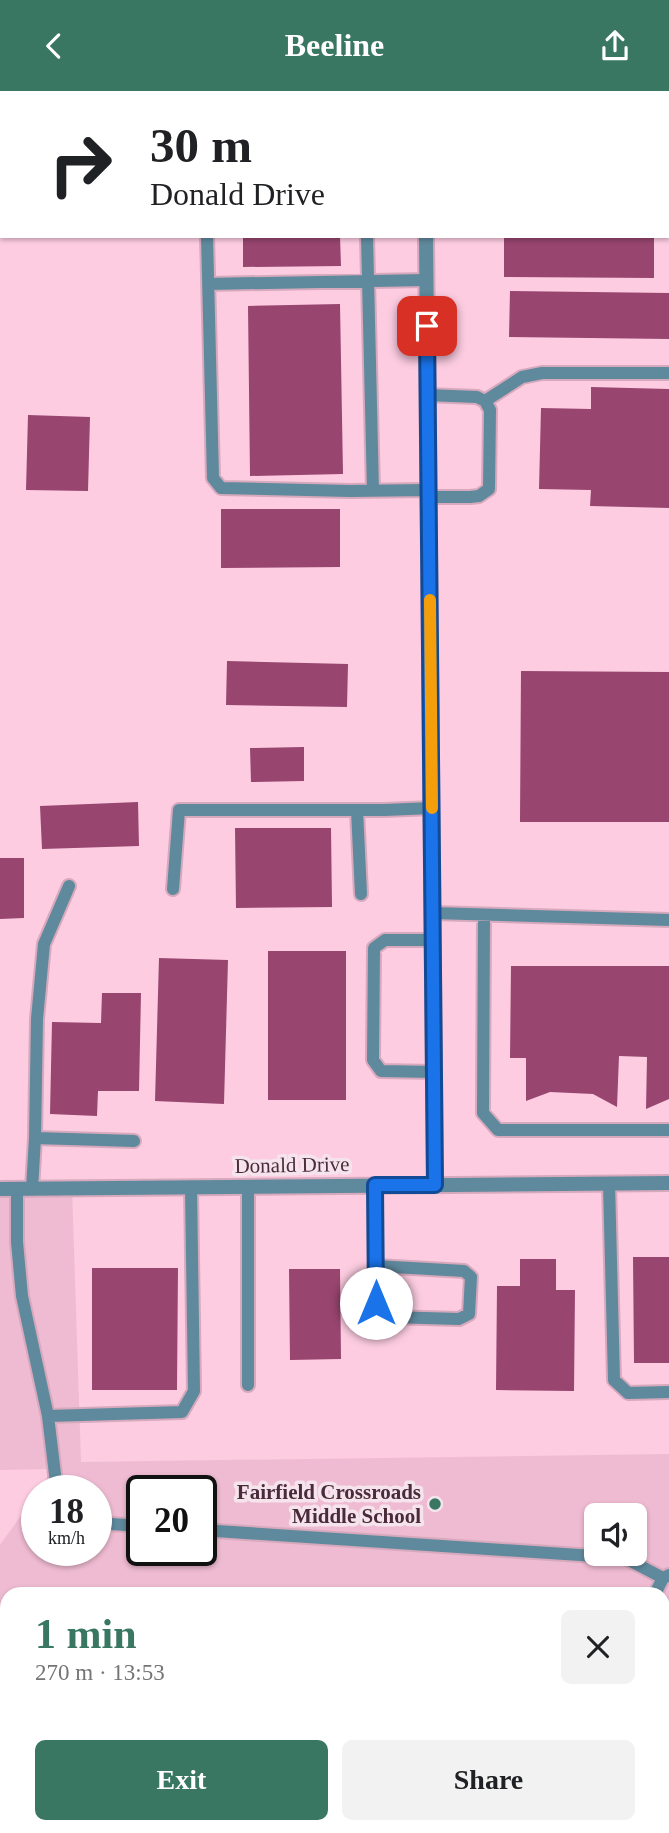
<!DOCTYPE html>
<html lang="en">
<head>
<meta charset="utf-8">
<style>
	:root { --surface:#fff; --page:#f2f2f2; --text:#202124; --muted:#757577; --accent:#397763 }
	body { margin:0; font-family:"Times New Roman",serif; background:var(--page); color:var(--text); height:100vh; display:flex; flex-direction:column; font-size:26px; white-space:nowrap }
	* { box-sizing:border-box; margin:0 }
	p { font-size:23px; color:var(--muted) }
	.icon { flex:none; width:38px; height:38px; fill:none; stroke:currentColor; stroke-width:2; stroke-linecap:round; stroke-linejoin:round }
	.map { position:relative; flex:1; overflow:hidden }
	.drawer { position:absolute; left:0px; top:1496px; width:670px; height:247px; display:flex; flex-direction:column; background:var(--surface); border-radius:21px 21px 0 0; box-shadow:0 2px 5px #0004 }
	.drawer>* { flex:none }
	.banner { position:absolute; left:0px; top:0px; width:670px; height:147px; box-shadow:0 2px 5px #0004; background:#fff; color:var(--text); overflow:hidden }
	.controls { position:absolute; left:584px; top:1412px; display:grid; gap:14px }
	.controls a { display:grid; place-items:center; width:63px; height:63px; border-radius:10px; background:var(--surface); box-shadow:0 2px 5px #0004; font-size:35px }
	.speed { position:absolute; left:21px; top:1384px; display:flex; gap:14px; font-size:35px; font-weight:700; text-align:center }
	.speed>* { display:grid; place-content:center; width:91px; height:91px; border-radius:50%; background:var(--surface); box-shadow:0 2px 5px #0004; line-height:1 }
	.speed small { font-size:18px; font-weight:400 }
	.speed .limit { border:4px solid #111; border-radius:10px; background:#fff; color:#111 }
	.pin { position:absolute; display:grid; place-items:center; width:60px; height:60px; color:#fff; margin:-30px; border-radius:14px; box-shadow:0 4px 10px #0006 }
	.me { position:absolute; width:77px; margin:-38px; rotate:0deg; stroke-linejoin:round; filter:drop-shadow(0 0 5px #0008) }
	.turn { display:flex; align-items:center; gap:24px; height:147px; padding:0 35px; font-size:32px }
	.turn .icon { width:91px; height:91px; stroke-width:2.5 }
	.turn b { display:block; font-size:49px; line-height:60px }
	.round { display:grid; place-items:center; flex:none; width:74px; height:74px; border-radius:10px; background:var(--page) }
	.headline { display:flex; align-items:center; justify-content:space-between; height:119px; padding:0 35px }
	h1 { font-size:42px; font-weight:600; line-height:52px; color:var(--accent) }
	.button { display:flex; gap:14px; margin-top:auto; padding:14px 35px }
	.button a { flex:1; height:80px; border-radius:10px; background:var(--accent); color:#fff; font-size:28px; font-weight:600; line-height:80px; text-align:center }
	.button a+a { background:var(--page); color:var(--text) }
	header { display:flex; justify-content:space-between; align-items:center; height:91px; padding:0 35px; background:var(--accent); color:#fff; font-size:32px; font-weight:600 }
	.map>svg:first-child { display:block }
</style>
</head>
<body>
<header><svg class="icon" aria-label="back" viewBox="0 0 24 24"><path d="M15 5l-7 7 7 7"/></svg>Beeline<svg class="icon" aria-label="share" viewBox="0 0 24 24"><path d="M12 15V3M7 8l5-5 5 5M5 13v7h14v-7"/></svg></header>
<div class="map">
<svg width="669" height="1742" viewBox="0 0 669 1742">
	<rect width="100%" height="100%" fill="#fdcce1"/>
	<path fill="#efbbd2" fill-rule="evenodd" d="M 72,1097 L 81,1371 L 669,1363 L 669,1742 L 0,1742 L 0,1454 L 37,1402 L 37,1460 L 96,1460 L 96,1400 L 38,1400 L 53,1378 L 0,1379 L 0,1098 ZM 142,1400 L 201,1400 L 201,1460 L 142,1460 ZM 597,1424 L 635,1424 L 635,1463 L 597,1463 ZM 7,1503 L 663,1503 L 663,1736 L 7,1736 Z"/>
	<path fill="#98456f" d="M 243,145 L 340,145 L 341,175 L 243,176 Z
		M 504,145 L 654,145 L 654,187 L 504,186 Z
		M 510,200 L 669,202 L 669,248 L 509,246 Z
		M 340,213 L 343,383 L 250,385 L 248,215 Z
		M 591,296 L 669,298 L 669,417 L 590,415 L 591,399 L 539,398 L 541,317 L 591,318 Z
		M 28,324 L 90,326 L 88,400 L 26,399 Z
		M 221,418 L 340,418 L 340,476 L 221,477 Z
		M 227,570 L 348,573 L 347,616 L 226,614 Z
		M 521,580 L 669,581 L 669,731 L 520,731 Z
		M 304,656 L 304,690 L 251,691 L 250,657 Z
		M 138,711 L 139,755 L 42,758 L 40,715 Z
		M 235,737 L 331,737 L 332,816 L 236,817 Z
		M 0,767 L 24,767 L 24,827 L 0,828 Z
		M 268,860 L 346,860 L 346,1009 L 268,1009 Z
		M 159,867 L 228,869 L 224,1013 L 155,1010 Z
		M 511,875 L 669,875 L 669,1008 L 646,1018 L 647,966 L 619,965 L 617,1016 L 593,1003 L 550,1001 L 526,1010 L 526,967 L 510,967 Z
		M 102,902 L 141,902 L 139,1000 L 98,1000 L 97,1025 L 50,1023 L 52,931 L 101,932 Z
		M 633,1166 L 669,1166 L 669,1272 L 634,1272 Z
		M 520,1168 L 556,1168 L 556,1199 L 575,1199 L 574,1300 L 496,1299 L 497,1195 L 520,1195 Z
		M 92,1177 L 178,1177 L 177,1299 L 92,1299 Z
		M 289,1178 L 340,1178 L 341,1268 L 290,1269 Z
		M 281,1736 L 621,1736 L 621,1740 L 605,1742 L 280,1742 Z"/>
	<g fill="none" stroke-linecap="round" stroke-linejoin="round">
		<defs>
			<path id="lane" d="M 205,0 L 205,2
				M 364,0 L 365,2
				M 490,2 L 490,0
				M 668,92 L 669,92
				M 207,145 L 213,387 L 221,397 L 350,400 L 428,399
				M 367,145 L 373,400
				M 208,193 L 426,189
				M 427,304 L 477,306 L 485,310 L 490,319 L 489,398 L 479,405 L 470,406 L 428,406
				M 485,310 L 522,286 L 542,282 L 669,282
				M 357,719 L 361,803
				M 173,798 L 179,719 L 385,719 L 432,717
				M 433,822 L 669,829
				M 484,824 L 483,1022 L 498,1039 L 669,1039
				M 433,849 L 385,849 L 374,857 L 373,969 L 381,980 L 434,981
				M 35,1047 L 37,928 L 44,853 L 69,795
				M 609,1092 L 614,1289 L 628,1302 L 669,1301
				M 375,1094 L 376,1212 L 381,1220 L 389,1226 L 459,1228 L 469,1223 L 471,1186 L 464,1180 L 376,1175
				M 248,1096 L 248,1294
				M 17,1098 L 17,1151 L 22,1205 L 48,1325 L 57,1400
				M 32,1098 L 35,1047 L 134,1050
				M 48,1325 L 182,1321 L 194,1300 L 191,1096
				M 96,1432 L 142,1435
				M 201,1439 L 625,1467 L 663,1487
				M 655,1503 L 663,1487 L 669,1484
				M 663,1712 L 665,1742
				M 204,1742 L 205,1736"/>
			<path id="street" d="M 425,0 L 425,2
				M 426,145 L 435,1094
				M 0,1098 L 669,1092"/>
		</defs>
		<use href="#lane" stroke="#d6a9bc" stroke-width="16"/>
		<use href="#street" stroke="#d6a9bc" stroke-width="18"/>
		<use href="#lane" stroke="#5f899d" stroke-width="12"/>
		<use href="#street" stroke="#5f899d" stroke-width="14"/>
	</g>
	<g fill="none" stroke-linecap="round" stroke-linejoin="round">
		<defs>
			<path id="route" d="M 376,1212 L 375,1094 L 435,1094 L 427,235"/>
		</defs>
		<use href="#route" stroke="#114b97" stroke-width="18"/>
		<use href="#route" stroke="#1a73e8" stroke-width="12"/>
		<path stroke="#f59e0b" stroke-width="12" d="M 430,509 L 432,717"/>
	</g>
	<circle fill="#397763" stroke="#f5e4eb" stroke-width="2.5" cx="435" cy="1413" r="7"/>
	<g text-anchor="middle" stroke-width="7" stroke-linejoin="round" paint-order="stroke">
		<g font-size="21" fill="#4a2b39" stroke="#f5e4eb">
			<text transform="translate(292 1074) rotate(-1)" y="7">Donald Drive</text>
		</g>
		<g font-size="21" font-weight="bold" fill="#4a2b39" stroke="#f5e4eb" text-anchor="end">
			<text x="421" y="1408">Fairfield Crossroads<tspan x="421" dy="24">Middle School</tspan></text>
		</g>
	</g>
</svg>
<div class="controls">
<a><svg class="icon" aria-label="sound" viewBox="0 0 24 24"><path d="M4 9h4l5-4v14l-5-4H4zM17 9q2 3 0 6"/></svg></a>
</div>
<div class="speed"><div>18<small>km/h</small></div><div class="limit">20</div></div>
<div class="pin" style="left:427px;top:235px;background:#d93025"><svg class="icon" aria-label="arrive" viewBox="0 0 24 24"><path d="M6 21V4h12l-3 4 3 4H6"/></svg></div>
<svg class="me" style="left:376px;top:1212px" viewBox="-20 -20 40 40"><circle r="19" fill="#fff"/><path d="M0-13L10 11 0 6-10 11z" fill="#1a73e8"/></svg>
<div class="banner">
<div class="turn"><svg class="icon" aria-label="right" viewBox="0 0 24 24"><path d="M7 20v-9h11M14 6l5 5-5 5"/></svg><div><b>30 m</b>Donald Drive</div></div>
</div>
<section class="drawer">
<div class="headline"><div><h1>1 min</h1><p>270 m · 13:53</p></div><a class="round"><svg class="icon" aria-label="close" viewBox="0 0 24 24"><path d="M6 6l12 12M18 6L6 18"/></svg></a></div>
<div class="button"><a>Exit</a><a>Share</a></div>
</section>
</div>
</body>
</html>
